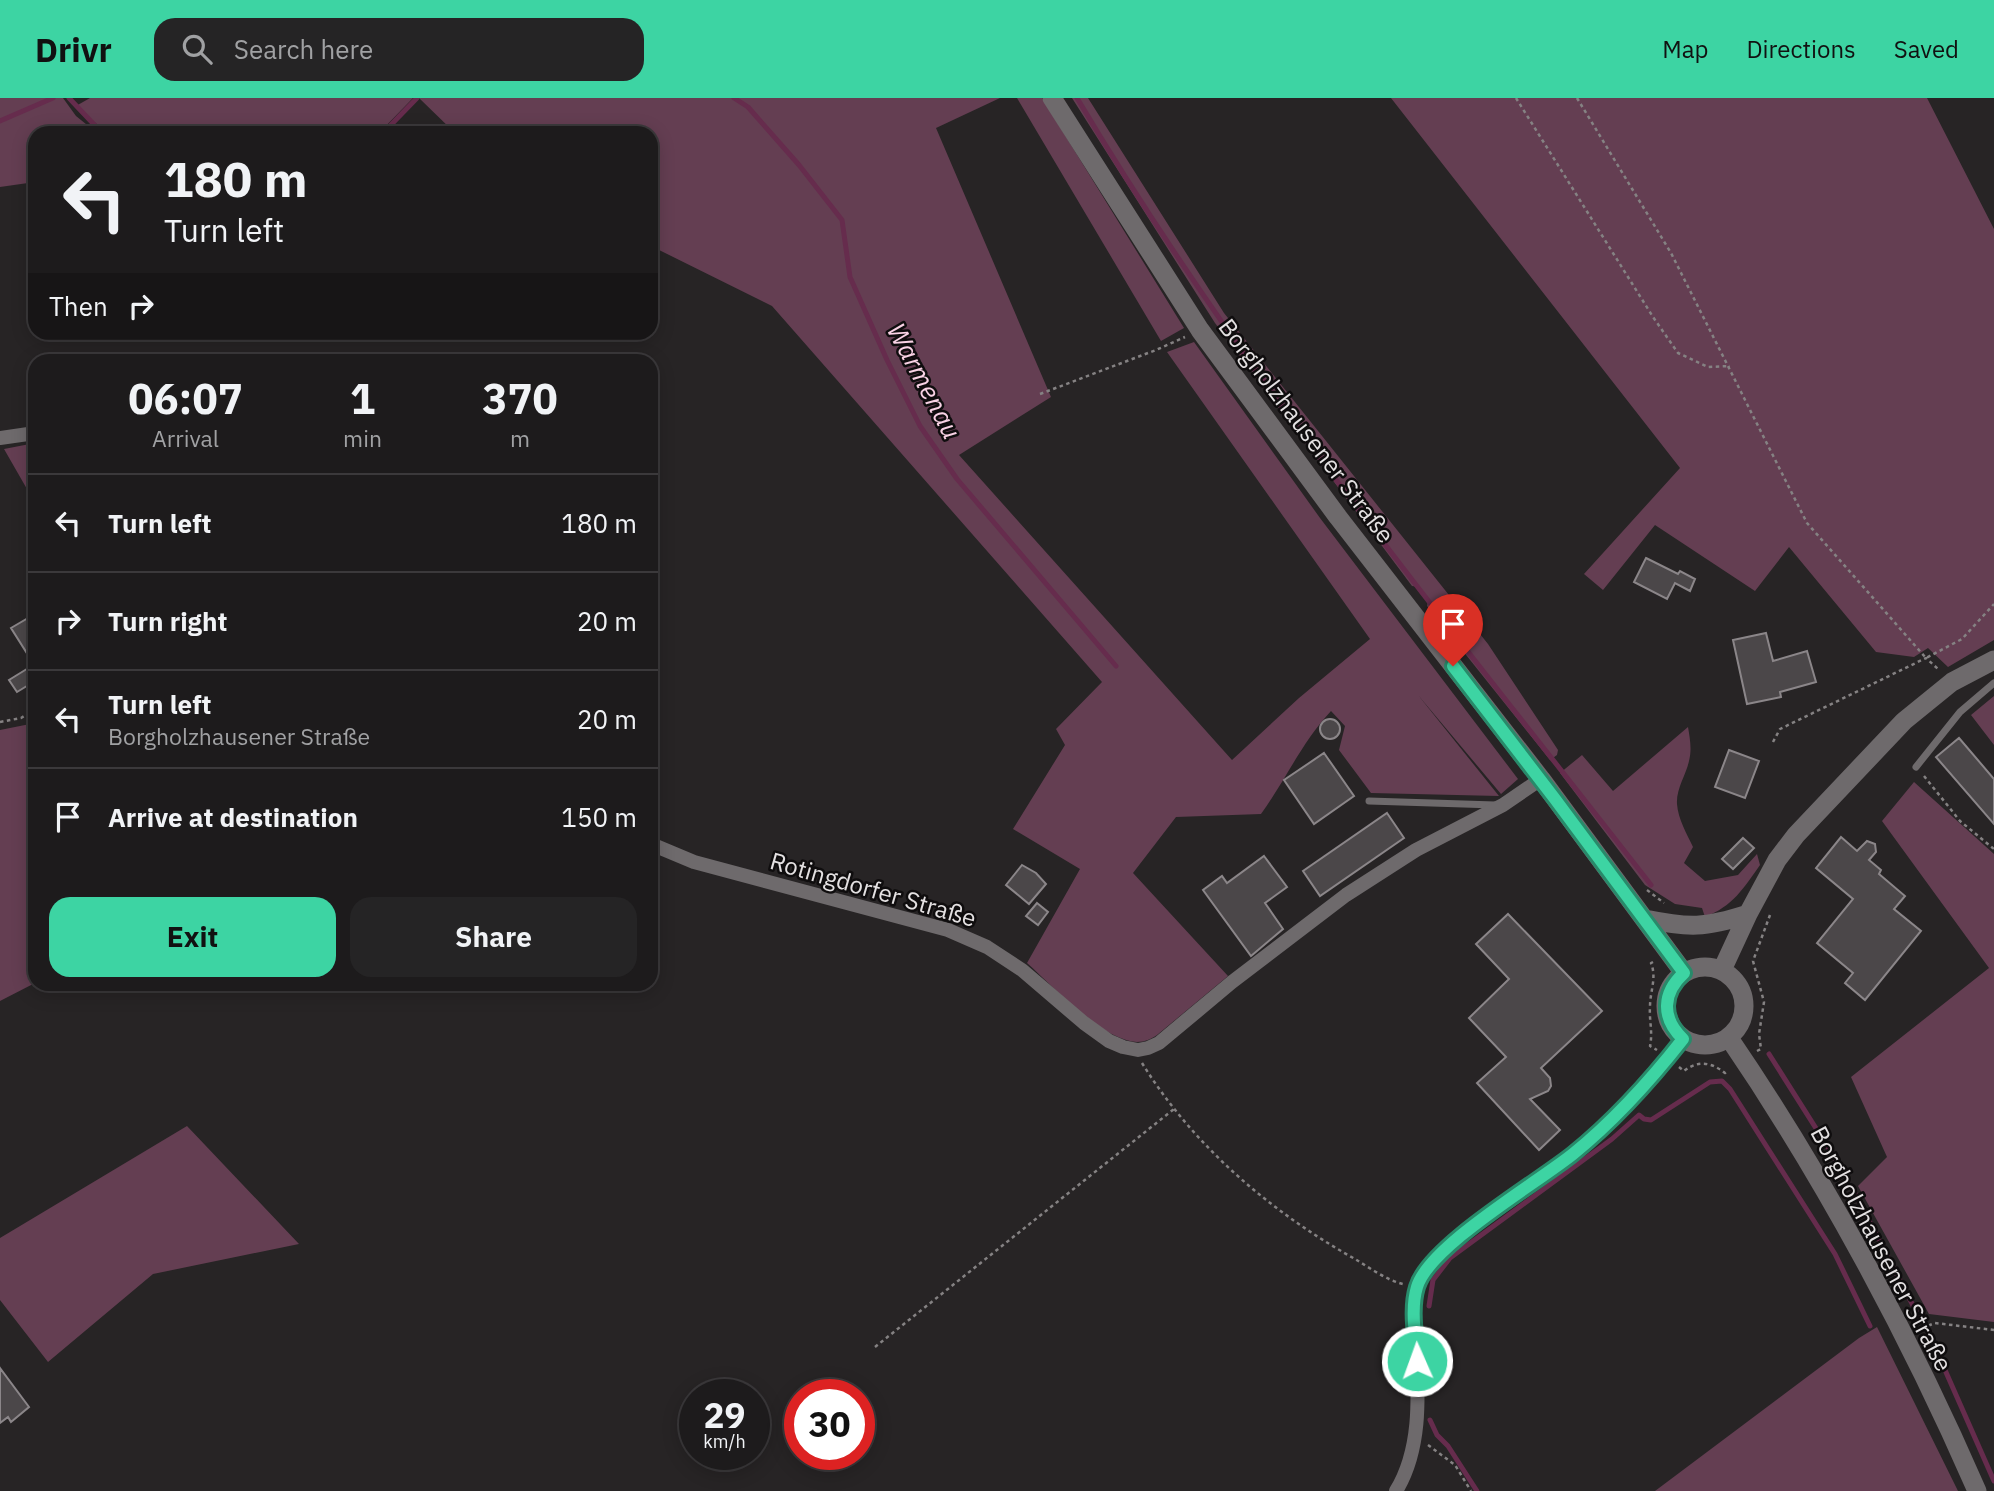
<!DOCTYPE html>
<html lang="en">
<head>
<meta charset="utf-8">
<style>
	:root { --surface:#1d1b1c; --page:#252425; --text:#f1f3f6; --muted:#a0a1a3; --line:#3b393b; --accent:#3dd4a3 }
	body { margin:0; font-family:"IBM Plex Sans",sans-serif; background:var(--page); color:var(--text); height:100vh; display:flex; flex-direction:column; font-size:26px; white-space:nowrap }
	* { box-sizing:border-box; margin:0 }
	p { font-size:23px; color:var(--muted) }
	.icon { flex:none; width:38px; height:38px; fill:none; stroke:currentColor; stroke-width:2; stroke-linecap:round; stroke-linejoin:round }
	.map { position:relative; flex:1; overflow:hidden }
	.sheet { position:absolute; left:28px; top:256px; width:630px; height:637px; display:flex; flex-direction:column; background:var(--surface); border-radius:21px; box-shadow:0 4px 18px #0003,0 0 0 2px var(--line) }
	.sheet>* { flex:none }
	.banner { position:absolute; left:28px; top:28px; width:630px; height:214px; border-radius:21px; box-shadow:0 4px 18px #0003,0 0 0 2px var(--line); background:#1d1b1c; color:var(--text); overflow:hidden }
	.speed { position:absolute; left:679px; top:1281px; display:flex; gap:14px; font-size:35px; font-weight:700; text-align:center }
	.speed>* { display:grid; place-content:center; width:91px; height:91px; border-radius:50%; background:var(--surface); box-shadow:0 4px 18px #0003,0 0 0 2px var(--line); line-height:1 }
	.speed small { font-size:18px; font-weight:400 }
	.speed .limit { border:10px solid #d22; background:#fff; color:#111 }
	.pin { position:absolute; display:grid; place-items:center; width:60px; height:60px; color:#fff; margin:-72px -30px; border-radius:50% 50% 50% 0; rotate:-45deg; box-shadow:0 0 7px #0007 }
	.pin .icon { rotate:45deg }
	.me { position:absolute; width:77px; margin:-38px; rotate:358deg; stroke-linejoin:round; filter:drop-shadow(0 0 5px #0008) }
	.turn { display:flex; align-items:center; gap:24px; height:147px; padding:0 21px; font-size:32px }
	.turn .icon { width:91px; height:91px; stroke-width:2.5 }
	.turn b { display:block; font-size:49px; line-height:60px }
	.then { display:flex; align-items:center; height:66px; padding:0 21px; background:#0003; gap:14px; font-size:26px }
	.eta { display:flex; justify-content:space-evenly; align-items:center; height:119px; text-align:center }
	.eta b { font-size:42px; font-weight:700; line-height:49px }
	.cta { display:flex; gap:14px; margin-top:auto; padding:14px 21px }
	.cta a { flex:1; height:80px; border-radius:21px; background:var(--accent); color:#111; font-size:28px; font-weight:700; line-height:80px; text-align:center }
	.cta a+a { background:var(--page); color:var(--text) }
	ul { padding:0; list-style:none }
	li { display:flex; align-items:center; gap:21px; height:98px; padding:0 21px; border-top:2px solid var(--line) }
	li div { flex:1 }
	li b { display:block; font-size:26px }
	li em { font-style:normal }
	header { display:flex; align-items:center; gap:42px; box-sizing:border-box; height:98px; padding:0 35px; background:var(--accent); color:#111 }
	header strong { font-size:33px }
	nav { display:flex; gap:38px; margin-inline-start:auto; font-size:24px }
	.search { width:490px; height:63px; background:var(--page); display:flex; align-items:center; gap:18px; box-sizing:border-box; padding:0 24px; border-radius:21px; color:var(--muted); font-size:26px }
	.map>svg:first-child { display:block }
</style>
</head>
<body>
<header>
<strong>Drivr</strong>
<div class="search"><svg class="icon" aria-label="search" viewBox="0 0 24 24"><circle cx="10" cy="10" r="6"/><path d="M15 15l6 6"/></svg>Search here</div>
<nav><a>Map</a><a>Directions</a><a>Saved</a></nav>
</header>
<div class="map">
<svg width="1994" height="1393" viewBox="0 0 1994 1393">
	<rect width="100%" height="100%" fill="#272425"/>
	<path fill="#643e52" d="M 0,0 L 63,0 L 76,18 L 97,35 L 35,35 L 35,84 L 0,89 Z
		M 90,0 L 413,0 L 379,35 L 107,35 L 76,8 Z
		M 419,0 L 1000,0 L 936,30 L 1051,299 L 959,357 L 1232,662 L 1299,600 L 1370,541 L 1167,254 L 1194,244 L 1320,420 L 1518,681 L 1501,696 L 1418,597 L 1499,698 L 1371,695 L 1339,652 L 1345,628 L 1331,613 C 1302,644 1285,683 1261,716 L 1176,719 L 1133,775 L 1228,878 L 1157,937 C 1151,941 1145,944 1137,944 C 1101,942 1054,889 1027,865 L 1080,771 L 1013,731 L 1065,647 L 1056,631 L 1102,584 L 772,208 L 651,148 L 651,35 L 455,35 Z
		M 1017,0 L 1042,0 L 1184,230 L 1161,243 Z
		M 1072,0 L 1088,0 L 1224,215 L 1488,546 L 1558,652 L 1557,657 L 1550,662 L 1427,508 L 1428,502 L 1419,489 L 1412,488 L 1215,225 Z
		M 1391,0 L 1927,0 L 1994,131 L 1994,542 L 1948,569 L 1928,550 L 1914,559 L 1876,554 L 1789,449 L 1755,493 L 1655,427 L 1603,492 L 1584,476 L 1680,370 Z
		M 35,345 L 35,405 L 4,351 Z
		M 1994,598 L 1994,647 L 1971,617 Z
		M 35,625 L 35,885 L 0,903 L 0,632 Z
		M 1688,629 C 1690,641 1692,651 1689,663 C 1686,677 1676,691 1677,706 C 1678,721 1687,736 1693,749 L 1684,765 L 1705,783 L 1738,777 L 1757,756 L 1760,767 C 1743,791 1733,808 1705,819 L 1702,810 L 1675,806 L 1645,787 L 1560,675 L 1582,657 L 1613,693 Z
		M 1914,684 L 1994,756 L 1994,1224 L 1929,1216 L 1858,1088 L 1887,1059 L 1851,979 L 1989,870 L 1882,723 Z
		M 187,1028 L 299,1146 L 153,1176 L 48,1264 L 0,1202 L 0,1140 Z
		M 1877,1229 L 1958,1393 L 1655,1393 L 1859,1240 Z"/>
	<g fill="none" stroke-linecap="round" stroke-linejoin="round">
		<path stroke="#662c4d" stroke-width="5" d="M 69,0 L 102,35
			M 734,0 L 748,9 L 799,67 L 842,122 L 850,179 L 887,262 L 920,328 L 957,381 L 1116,568
			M 1077,0 C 1243,280 1452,531 1651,787
			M 0,23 L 53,0
			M 383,35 L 417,0
			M 1769,956 L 1836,1062
			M 1853,1092 L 1919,1219
			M 1429,1208 L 1433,1182 L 1450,1160 L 1612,1041 L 1639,1017 L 1644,1021 L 1651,1022 L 1710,984 L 1722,983 L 1730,991 L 1835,1156 L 1870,1228
			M 1930,1238 L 1994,1383
			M 1430,1322 L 1437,1337 L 1448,1348 L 1477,1393"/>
	</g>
	<path fill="#4b4749" stroke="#8b8689" stroke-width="2" d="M 1646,460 L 1678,476 L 1680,473 L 1695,481 L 1690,493 L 1675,485 L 1667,501 L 1634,484 Z
		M 35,516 L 35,568 L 11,530 Z
		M 1766,535 L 1773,563 L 1807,553 L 1816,584 L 1780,594 L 1781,599 L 1747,606 L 1733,542 Z
		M 30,569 L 35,577 L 35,583 L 17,594 L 9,582 Z
		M1320 631a10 10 0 1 1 20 0a10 10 0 1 1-20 0Z
		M 1959,640 L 1994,681 L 1994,726 L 1936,659 Z
		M 1729,652 L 1759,663 L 1745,700 L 1715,689 Z
		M 1324,655 L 1354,698 L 1314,726 L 1284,682 Z
		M 1387,715 L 1404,740 L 1320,798 L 1303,773 Z
		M 1841,739 L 1857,753 L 1867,743 L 1875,746 L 1876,754 L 1869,762 L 1881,772 L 1879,776 L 1905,798 L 1894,811 L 1921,833 L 1865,902 L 1845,885 L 1853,875 L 1817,845 L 1853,801 L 1816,770 Z
		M 1743,740 L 1754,750 L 1733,771 L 1722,761 Z
		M 1264,758 L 1287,789 L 1265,805 L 1283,831 L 1251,858 L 1203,792 L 1222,778 L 1227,785 Z
		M 1022,767 L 1036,775 L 1046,786 L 1029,806 L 1006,787 Z
		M 1037,805 L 1048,814 L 1038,827 L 1026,818 Z
		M 1508,816 L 1602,913 L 1541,970 L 1550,980 L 1551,988 L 1548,993 L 1530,1001 L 1560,1032 L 1539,1052 L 1477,985 L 1506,959 L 1469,920 L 1509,881 L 1476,846 Z
		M 0,1270 L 29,1309 L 11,1324 L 8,1319 L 0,1325 Z"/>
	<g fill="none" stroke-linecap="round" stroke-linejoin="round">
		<path stroke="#858283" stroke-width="2.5" stroke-dasharray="3.5 3.5" stroke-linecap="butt" d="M 1516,0 L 1653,219 L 1678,255 L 1708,269 L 1730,268
			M 1577,0 L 1671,155 L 1807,425 L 1926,560 L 1962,541 L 1994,506
			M 1040,296 L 1156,252 L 1185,239
			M 0,624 L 21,620 L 32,613
			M 1773,644 L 1780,631 L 1926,560 L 1938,571
			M 1924,678 L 1960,723 L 1994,751
			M 1647,792 L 1664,805
			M 1653,864 L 1651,865 C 1657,880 1650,893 1650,909 C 1649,922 1653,934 1650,948 L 1657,952
			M 1757,953 L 1761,951 L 1759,936 L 1764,904 L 1753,863 L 1770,817
			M 1142,965 C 1194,1049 1271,1114 1355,1161 C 1370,1170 1386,1182 1403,1186
			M 1679,969 L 1684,973 C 1698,962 1711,964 1725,975 L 1728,972
			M 1922,1230 L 1935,1225 L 1994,1232
			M 875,1249 L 1174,1011
			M 1428,1347 L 1455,1367 L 1471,1393"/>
		<path stroke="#6e6a6c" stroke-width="7" d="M 1916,669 L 1960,614 L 1994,585
			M 1369,703 L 1495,707"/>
		<path stroke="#6e6a6c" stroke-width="14" d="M 0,340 L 35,335
			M 651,746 L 694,764 L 948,832 L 987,849 L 1022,872 L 1084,925 L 1109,943 L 1123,949 L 1138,952 L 1148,950 L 1159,945 L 1232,884 L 1346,797 L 1416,752 L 1503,707 L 1541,681
			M 1396,1393 C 1423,1349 1418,1292 1416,1242 C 1415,1222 1411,1198 1422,1180 C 1436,1154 1460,1139 1483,1122 C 1513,1100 1544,1079 1573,1056 C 1615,1023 1650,983 1683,941"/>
		<path stroke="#6e6a6c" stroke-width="19" d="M 1052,0 L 1200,232 L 1338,419 L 1541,681 L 1684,875
			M 1645,821 C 1689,830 1705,830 1748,816
			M1666 908a39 39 0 1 1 78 0a39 39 0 1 1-78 0Z
			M 1722,872 L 1748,816 L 1777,762 L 1796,737 L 1904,623 L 1952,584 L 1994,562
			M 1729,940 C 1824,1079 1910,1239 1977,1393"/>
	</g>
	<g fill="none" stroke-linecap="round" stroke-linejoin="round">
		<defs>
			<path id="route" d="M 1417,1263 C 1416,1240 1410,1212 1417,1189 C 1429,1148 1537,1085 1573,1056 C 1615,1022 1650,983 1683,941 C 1661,920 1662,895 1684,875 L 1555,701 L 1453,568"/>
		</defs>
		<use href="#route" stroke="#288a6a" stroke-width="18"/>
		<use href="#route" stroke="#3dd4a3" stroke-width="12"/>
	</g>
	<g text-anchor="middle" stroke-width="5" stroke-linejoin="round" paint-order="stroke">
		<g font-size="24" fill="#e4e1e2" stroke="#0f0d0e">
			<text transform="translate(1306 333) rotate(53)" y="8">Borgholzhausener Straße</text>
			<text transform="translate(873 792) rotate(16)" y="8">Rotingdorfer Straße</text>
			<text transform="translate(1881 1151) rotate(62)" y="8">Borgholzhausener Straße</text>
		</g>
		<g font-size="26" font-style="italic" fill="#f9d2e5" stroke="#0f0d0e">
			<text transform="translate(924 283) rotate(62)" y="9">Warmenau</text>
		</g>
	</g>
</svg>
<div class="speed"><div>29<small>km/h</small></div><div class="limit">30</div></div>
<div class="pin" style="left:1453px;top:568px;background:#d93025"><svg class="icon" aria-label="arrive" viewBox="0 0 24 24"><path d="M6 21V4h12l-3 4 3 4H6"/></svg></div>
<svg class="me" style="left:1417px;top:1263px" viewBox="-20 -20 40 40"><circle r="17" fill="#3dd4a3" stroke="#fff" stroke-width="3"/><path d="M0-11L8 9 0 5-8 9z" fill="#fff"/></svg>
<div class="banner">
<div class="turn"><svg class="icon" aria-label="left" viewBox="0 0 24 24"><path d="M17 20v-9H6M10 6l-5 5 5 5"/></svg><div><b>180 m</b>Turn left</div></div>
<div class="then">Then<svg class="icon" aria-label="right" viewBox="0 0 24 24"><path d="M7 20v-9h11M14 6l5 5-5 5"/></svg></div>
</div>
<section class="sheet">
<div class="eta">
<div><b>06:07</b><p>Arrival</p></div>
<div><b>1</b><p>min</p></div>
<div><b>370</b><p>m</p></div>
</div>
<ul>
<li><svg class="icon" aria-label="left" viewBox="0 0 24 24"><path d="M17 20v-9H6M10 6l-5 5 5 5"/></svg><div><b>Turn left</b></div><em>180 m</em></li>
<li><svg class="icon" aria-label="right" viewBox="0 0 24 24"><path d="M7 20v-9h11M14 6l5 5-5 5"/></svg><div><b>Turn right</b></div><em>20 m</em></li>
<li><svg class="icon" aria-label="left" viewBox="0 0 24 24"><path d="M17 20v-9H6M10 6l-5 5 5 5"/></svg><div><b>Turn left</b><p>Borgholzhausener Straße</p></div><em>20 m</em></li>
<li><svg class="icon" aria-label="arrive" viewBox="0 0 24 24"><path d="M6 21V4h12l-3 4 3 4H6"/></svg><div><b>Arrive at destination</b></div><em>150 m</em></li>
</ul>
<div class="cta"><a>Exit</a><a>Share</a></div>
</section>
</div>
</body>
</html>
